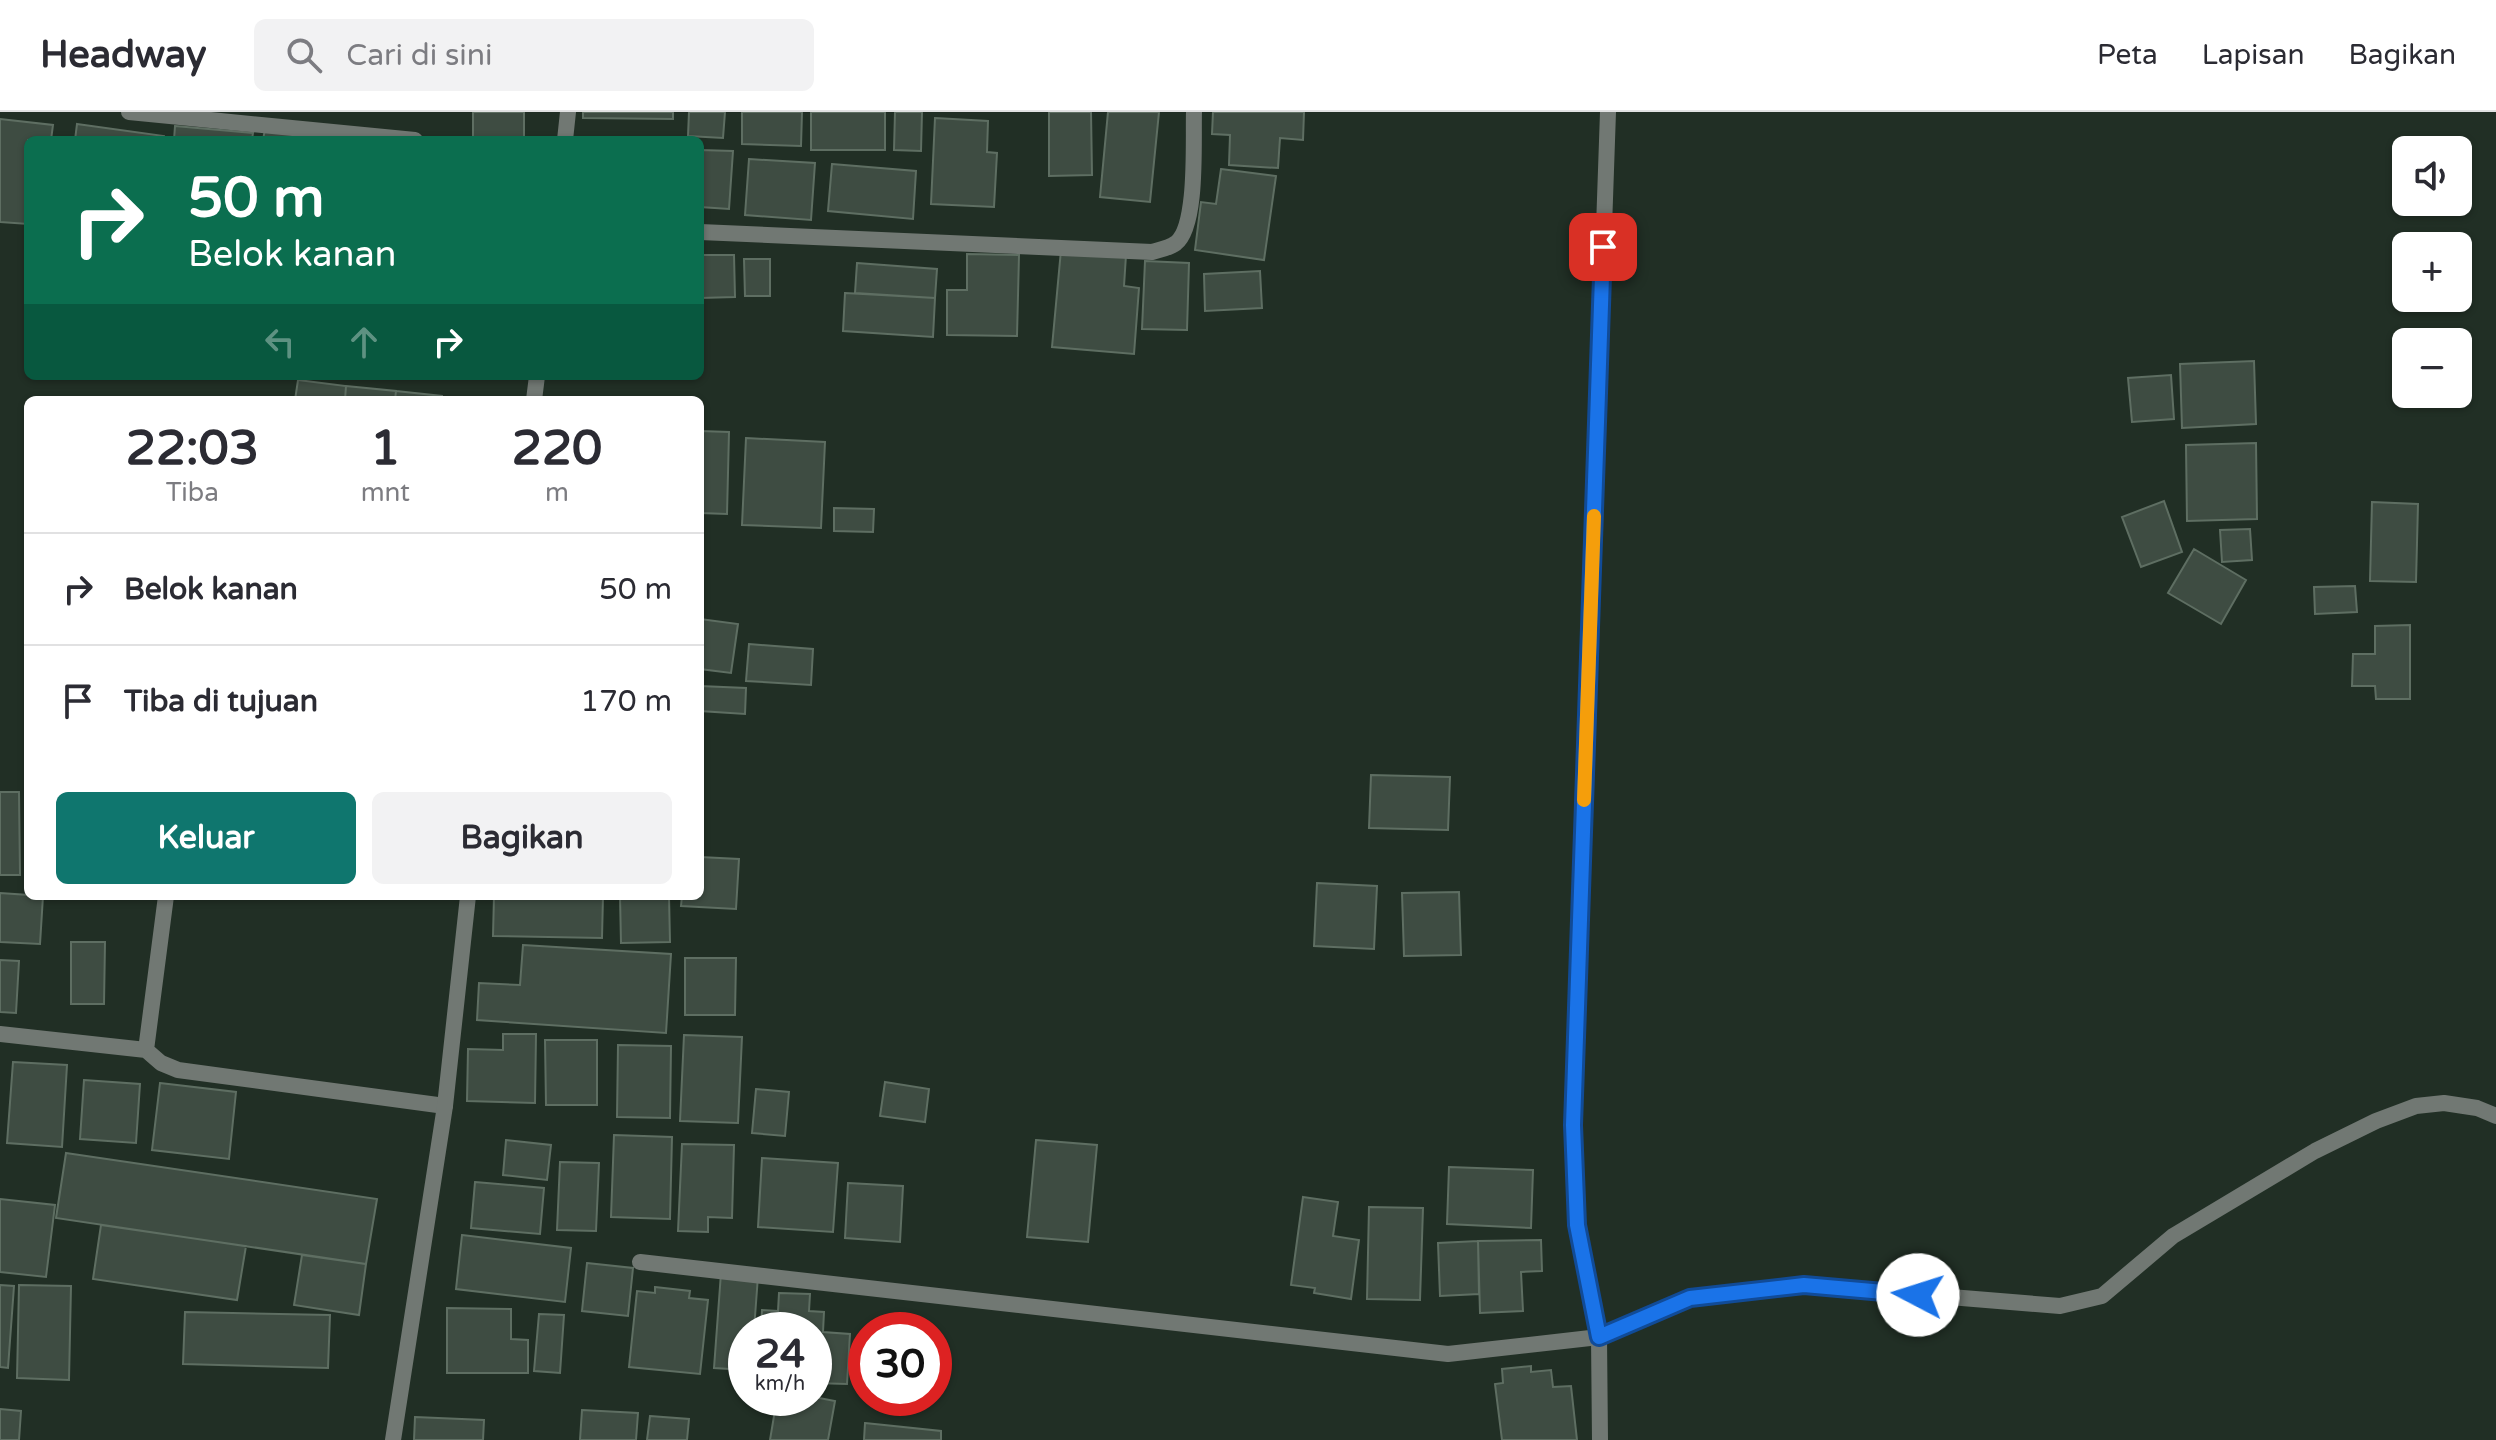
<!DOCTYPE html>
<html lang="id">
<head>
<meta charset="utf-8">
<style>
	:root { --surface:#fff; --page:#f2f2f3; --text:#2b2b33; --muted:#7c7c81; --line:#e1e1e2; --accent:#0f766e }
	body { margin:0; font-family:"Varela Round",sans-serif; background:var(--page); color:var(--text); height:100vh; display:flex; flex-direction:column; font-size:30px; white-space:nowrap }
	* { box-sizing:border-box; margin:0 }
	p { font-size:26px; color:var(--muted) }
	.icon { flex:none; width:44px; height:44px; fill:none; stroke:currentColor; stroke-width:2; stroke-linecap:round; stroke-linejoin:round }
	.map { position:relative; flex:1; overflow:hidden }
	.panel { position:absolute; left:24px; top:284px; width:680px; height:504px; display:flex; flex-direction:column; background:var(--surface); border-radius:12px; box-shadow:0 2px 6px #0004 }
	.panel>* { flex:none }
	.banner { position:absolute; left:24px; top:24px; width:680px; height:244px; border-radius:12px; box-shadow:0 2px 6px #0004; background:#0b6e4f; color:#fff; overflow:hidden }
	.buttons { position:absolute; left:2392px; top:24px; display:grid; gap:16px }
	.buttons a { display:grid; place-items:center; width:80px; height:80px; border-radius:12px; background:var(--surface); box-shadow:0 2px 6px #0004; font-size:40px }
	.speed { position:absolute; left:728px; top:1200px; display:flex; gap:16px; font-size:40px; font-weight:700; text-align:center }
	.speed>* { display:grid; place-content:center; width:104px; height:104px; border-radius:50%; background:var(--surface); box-shadow:0 2px 6px #0004; line-height:1 }
	.speed small { font-size:20px; font-weight:400 }
	.speed .limit { border:12px solid #d22; background:#fff; color:#111 }
	.pin { position:absolute; display:grid; place-items:center; width:68px; height:68px; color:#fff; margin:-34px; border-radius:16px; box-shadow:0 4px 12px #0006 }
	.me { position:absolute; width:88px; margin:-44px; rotate:275deg; stroke-linejoin:round; filter:drop-shadow(0 0 6px #0008) }
	.turn { display:flex; align-items:center; gap:28px; height:168px; padding:0 32px; font-size:36px }
	.turn .icon { width:104px; height:104px; stroke-width:2.5 }
	.turn b { display:block; font-size:56px; line-height:68px }
	.lanes { display:flex; align-items:center; height:76px; padding:0 32px; background:#0003; justify-content:center; gap:40px; direction:ltr }
	.lanes .off { opacity:.35 }
	.eta { display:flex; justify-content:space-evenly; align-items:center; height:136px; text-align:center }
	.eta b { font-size:48px; font-weight:700; line-height:56px }
	.button { display:flex; gap:16px; margin-top:auto; padding:16px 32px }
	.button a { flex:1; height:92px; border-radius:12px; background:var(--accent); color:#fff; font-size:32px; font-weight:700; line-height:92px; text-align:center }
	.button a+a { background:var(--page); color:var(--text) }
	ul { padding:0; list-style:none }
	li { display:flex; align-items:center; gap:24px; height:112px; padding:0 32px; border-top:2px solid var(--line) }
	li div { flex:1 }
	li b { display:block; font-size:30px }
	li em { font-style:normal }
	header { display:flex; align-items:center; gap:48px; box-sizing:border-box; height:112px; padding:0 40px; background:var(--surface); border-bottom:2px solid var(--line) }
	header strong { font-size:38px }
	nav { display:flex; gap:44px; margin-inline-start:auto; font-size:28px }
	.search { width:560px; height:72px; background:var(--page); display:flex; align-items:center; gap:20px; box-sizing:border-box; padding:0 28px; border-radius:12px; color:var(--muted); font-size:30px }
	.map>svg:first-child { display:block }
</style>
</head>
<body>
<header>
<strong>Headway</strong>
<div class="search"><svg class="icon" aria-label="search" viewBox="0 0 24 24"><circle cx="10" cy="10" r="6"/><path d="M15 15l6 6"/></svg>Cari di sini</div>
<nav><a>Peta</a><a>Lapisan</a><a>Bagikan</a></nav>
</header>
<div class="map">
<svg width="2496" height="1328" viewBox="0 0 2496 1328">
	<rect width="100%" height="100%" fill="#212f25"/>
	<path fill="#3e4c42" stroke="#5e6e62" stroke-width="2" d="M 473,0 L 524,0 L 524,25 L 473,25 Z
		M 583,0 L 673,0 L 673,7 L 583,6 Z
		M 689,0 L 725,0 L 723,26 L 688,24 Z
		M 742,0 L 802,0 L 801,34 L 742,32 Z
		M 811,0 L 885,0 L 885,38 L 811,38 Z
		M 895,0 L 922,0 L 921,39 L 894,38 Z
		M 1049,0 L 1091,0 L 1092,63 L 1049,64 Z
		M 1108,0 L 1159,0 L 1150,90 L 1100,85 Z
		M 1213,0 L 1304,0 L 1303,28 L 1280,26 L 1278,56 L 1229,53 L 1230,23 L 1212,22 Z
		M 935,6 L 988,9 L 987,40 L 997,41 L 994,95 L 931,92 Z
		M 0,7 L 53,13 L 51,28 L 28,28 L 28,112 L 0,110 Z
		M 77,12 L 164,24 L 164,28 L 75,28 Z
		M 175,14 L 253,21 L 252,28 L 174,28 Z
		M 265,17 L 317,24 L 316,28 L 263,28 Z
		M 700,38 L 733,39 L 729,97 L 700,95 Z
		M 749,47 L 815,51 L 811,108 L 745,103 Z
		M 832,52 L 916,59 L 913,107 L 828,99 Z
		M 1221,57 L 1276,64 L 1264,148 L 1195,138 L 1201,90 L 1216,92 Z
		M 1061,138 L 1126,143 L 1124,174 L 1139,176 L 1134,242 L 1052,235 Z
		M 967,142 L 1019,143 L 1017,224 L 947,223 L 947,178 L 967,178 Z
		M 700,143 L 734,143 L 735,185 L 700,186 Z
		M 744,147 L 770,147 L 770,184 L 745,184 Z
		M 1145,149 L 1189,151 L 1187,218 L 1142,217 Z
		M 857,151 L 937,157 L 935,186 L 855,181 Z
		M 1260,159 L 1262,196 L 1205,199 L 1204,162 Z
		M 845,181 L 935,186 L 933,225 L 843,219 Z
		M 2254,249 L 2256,312 L 2182,316 L 2180,252 Z
		M 2171,263 L 2174,307 L 2132,310 L 2128,266 Z
		M 298,268 L 346,274 L 345,288 L 295,288 Z
		M 346,274 L 396,279 L 395,288 L 345,288 Z
		M 396,279 L 442,284 L 442,288 L 395,288 Z
		M 700,319 L 729,320 L 727,402 L 700,401 Z
		M 746,326 L 825,330 L 821,416 L 742,413 Z
		M 2256,331 L 2257,407 L 2187,409 L 2186,333 Z
		M 2164,389 L 2182,440 L 2141,455 L 2122,405 Z
		M 2372,390 L 2418,392 L 2416,470 L 2370,469 Z
		M 834,396 L 874,397 L 873,420 L 834,419 Z
		M 2250,417 L 2252,448 L 2222,450 L 2220,418 Z
		M 2194,437 L 2246,468 L 2221,512 L 2168,481 Z
		M 2355,474 L 2357,500 L 2315,502 L 2314,475 Z
		M 700,507 L 738,512 L 731,561 L 700,557 Z
		M 2410,513 L 2410,587 L 2376,587 L 2375,574 L 2352,574 L 2353,542 L 2375,542 L 2375,514 Z
		M 749,532 L 813,537 L 811,573 L 746,569 Z
		M 700,574 L 746,576 L 745,602 L 700,599 Z
		M 1371,663 L 1450,665 L 1448,718 L 1369,716 Z
		M 0,680 L 19,680 L 20,763 L 0,763 Z
		M 700,745 L 739,747 L 736,797 L 681,794 L 682,784 L 700,784 Z
		M 1317,771 L 1377,774 L 1374,837 L 1314,834 Z
		M 1459,780 L 1461,843 L 1404,844 L 1402,781 Z
		M 0,781 L 43,784 L 40,832 L 0,830 Z
		M 494,784 L 603,784 L 602,826 L 493,824 Z
		M 620,784 L 669,784 L 670,830 L 621,831 Z
		M 71,830 L 105,830 L 104,892 L 71,892 Z
		M 523,833 L 671,842 L 666,921 L 477,908 L 479,871 L 520,873 Z
		M 685,846 L 736,846 L 735,903 L 685,903 Z
		M 0,848 L 19,849 L 16,901 L 0,900 Z
		M 503,922 L 536,922 L 535,991 L 467,989 L 468,937 L 503,938 Z
		M 684,923 L 742,925 L 738,1011 L 680,1009 Z
		M 545,928 L 597,928 L 597,993 L 546,993 Z
		M 618,933 L 671,934 L 670,1006 L 617,1005 Z
		M 13,950 L 67,953 L 62,1035 L 7,1031 Z
		M 84,968 L 140,972 L 136,1031 L 80,1027 Z
		M 885,970 L 929,977 L 925,1010 L 880,1004 Z
		M 160,971 L 236,980 L 229,1047 L 152,1038 Z
		M 756,977 L 789,980 L 785,1024 L 752,1021 Z
		M 614,1023 L 672,1025 L 670,1107 L 611,1105 Z
		M 506,1028 L 551,1033 L 547,1068 L 503,1063 Z
		M 1036,1028 L 1097,1033 L 1088,1130 L 1027,1125 Z
		M 682,1032 L 734,1033 L 732,1106 L 708,1105 L 708,1120 L 678,1119 Z
		M 66,1041 L 377,1087 L 366,1152 L 56,1106 Z
		M 762,1046 L 838,1051 L 833,1120 L 758,1115 Z
		M 560,1050 L 599,1051 L 596,1119 L 557,1118 Z
		M 1449,1055 L 1533,1058 L 1531,1116 L 1447,1112 Z
		M 475,1070 L 544,1076 L 540,1122 L 471,1116 Z
		M 848,1071 L 903,1074 L 900,1130 L 845,1126 Z
		M 1303,1085 L 1338,1090 L 1333,1124 L 1359,1128 L 1351,1187 L 1314,1181 L 1315,1176 L 1291,1173 Z
		M 0,1087 L 55,1093 L 46,1165 L 0,1160 Z
		M 1369,1095 L 1423,1096 L 1420,1188 L 1367,1187 Z
		M 101,1113 L 246,1134 L 237,1188 L 93,1167 Z
		M 462,1123 L 571,1136 L 565,1190 L 456,1177 Z
		M 1541,1128 L 1542,1159 L 1521,1160 L 1523,1199 L 1480,1201 L 1478,1129 Z
		M 1478,1129 L 1479,1182 L 1440,1184 L 1438,1131 Z
		M 302,1143 L 366,1152 L 359,1203 L 294,1193 Z
		M 587,1151 L 633,1156 L 628,1204 L 582,1199 Z
		M 721,1161 L 758,1164 L 754,1218 L 746,1218 L 746,1258 L 714,1256 Z
		M 0,1173 L 14,1174 L 8,1256 L 0,1255 Z
		M 19,1173 L 71,1174 L 69,1268 L 17,1266 Z
		M 655,1175 L 690,1179 L 689,1186 L 708,1188 L 700,1262 L 629,1255 L 637,1179 L 655,1181 Z
		M 779,1181 L 810,1182 L 809,1199 L 824,1200 L 823,1220 L 850,1222 L 847,1272 L 814,1271 L 814,1218 L 761,1218 L 762,1198 L 778,1199 Z
		M 447,1196 L 511,1197 L 511,1227 L 528,1228 L 528,1261 L 447,1261 Z
		M 185,1200 L 330,1203 L 328,1256 L 183,1252 Z
		M 539,1202 L 564,1203 L 560,1261 L 534,1259 Z
		M 1531,1254 L 1531,1260 L 1551,1258 L 1553,1275 L 1571,1274 L 1577,1328 L 1502,1328 L 1495,1272 L 1503,1271 L 1502,1257 Z
		M 814,1285 L 835,1289 L 828,1328 L 770,1328 L 777,1286 Z
		M 0,1297 L 21,1299 L 19,1328 L 0,1328 Z
		M 582,1298 L 638,1301 L 636,1328 L 580,1328 Z
		M 650,1304 L 689,1307 L 687,1328 L 647,1328 Z
		M 415,1305 L 484,1308 L 483,1328 L 414,1328 Z
		M 865,1311 L 941,1319 L 941,1328 L 864,1328 Z"/>
	<g fill="none" stroke-linecap="round" stroke-linejoin="round">
		<path stroke="#717873" stroke-width="16" d="M 166,784 L 146,938 L 161,951 L 178,958 L 445,994
			M 0,922 L 146,938"/>
		<path stroke="#717873" stroke-width="16" d="M 129,0 L 415,28
			M 565,28 L 568,0
			M 700,120 L 1152,140 C 1159,138 1170,136 1176,131 C 1198,114 1193,28 1194,0
			M 534,288 L 537,264
			M 640,1150 L 1448,1242 L 1599,1225 L 1690,1186 L 1804,1173 L 2060,1194 L 2102,1184 L 2173,1124 L 2315,1039 L 2376,1009 L 2416,994 L 2444,991 L 2477,996 L 2496,1004
			M 393,1328 L 445,994 L 468,784
			M 1600,1328 L 1599,1225 L 1577,1113 L 1573,1013 L 1608,0"/>
	</g>
	<g fill="none" stroke-linecap="round" stroke-linejoin="round">
		<defs>
			<path id="route" d="M 1603,135 L 1573,1013 L 1577,1113 L 1599,1225 L 1690,1186 L 1804,1173 L 1918,1183"/>
		</defs>
		<use href="#route" stroke="#114b97" stroke-width="20"/>
		<use href="#route" stroke="#1a73e8" stroke-width="14"/>
		<path stroke="#f59e0b" stroke-width="14" d="M 1584,688 L 1594,404"/>
	</g>
</svg>
<div class="buttons">
<a><svg class="icon" aria-label="sound" viewBox="0 0 24 24"><path d="M4 9h4l5-4v14l-5-4H4zM17 9q2 3 0 6"/></svg></a>
<a>+</a>
<a>−</a>
</div>
<div class="speed"><div>24<small>km/h</small></div><div class="limit">30</div></div>
<div class="pin" style="left:1603px;top:135px;background:#d93025"><svg class="icon" aria-label="arrive" viewBox="0 0 24 24"><path d="M6 21V4h12l-3 4 3 4H6"/></svg></div>
<svg class="me" style="left:1918px;top:1183px" viewBox="-20 -20 40 40"><circle r="19" fill="#fff"/><path d="M0-13L10 11 0 6-10 11z" fill="#1a73e8"/></svg>
<div class="banner">
<div class="turn"><svg class="icon" aria-label="right" viewBox="0 0 24 24"><path d="M7 20v-9h11M14 6l5 5-5 5"/></svg><div><b>50 m</b>Belok kanan</div></div>
<div class="lanes"><svg class="icon off" aria-label="left" viewBox="0 0 24 24"><path d="M17 20v-9H6M10 6l-5 5 5 5"/></svg><svg class="icon off" aria-label="ahead" viewBox="0 0 24 24"><path d="M12 20V5M6 11l6-6 6 6"/></svg><svg class="icon" aria-label="right" viewBox="0 0 24 24"><path d="M7 20v-9h11M14 6l5 5-5 5"/></svg></div>
</div>
<section class="panel">
<div class="eta">
<div><b>22:03</b><p>Tiba</p></div>
<div><b>1</b><p>mnt</p></div>
<div><b>220</b><p>m</p></div>
</div>
<ul>
<li><svg class="icon" aria-label="right" viewBox="0 0 24 24"><path d="M7 20v-9h11M14 6l5 5-5 5"/></svg><div><b>Belok kanan</b></div><em>50 m</em></li>
<li><svg class="icon" aria-label="arrive" viewBox="0 0 24 24"><path d="M6 21V4h12l-3 4 3 4H6"/></svg><div><b>Tiba di tujuan</b></div><em>170 m</em></li>
</ul>
<div class="button"><a>Keluar</a><a>Bagikan</a></div>
</section>
</div>
</body>
</html>
